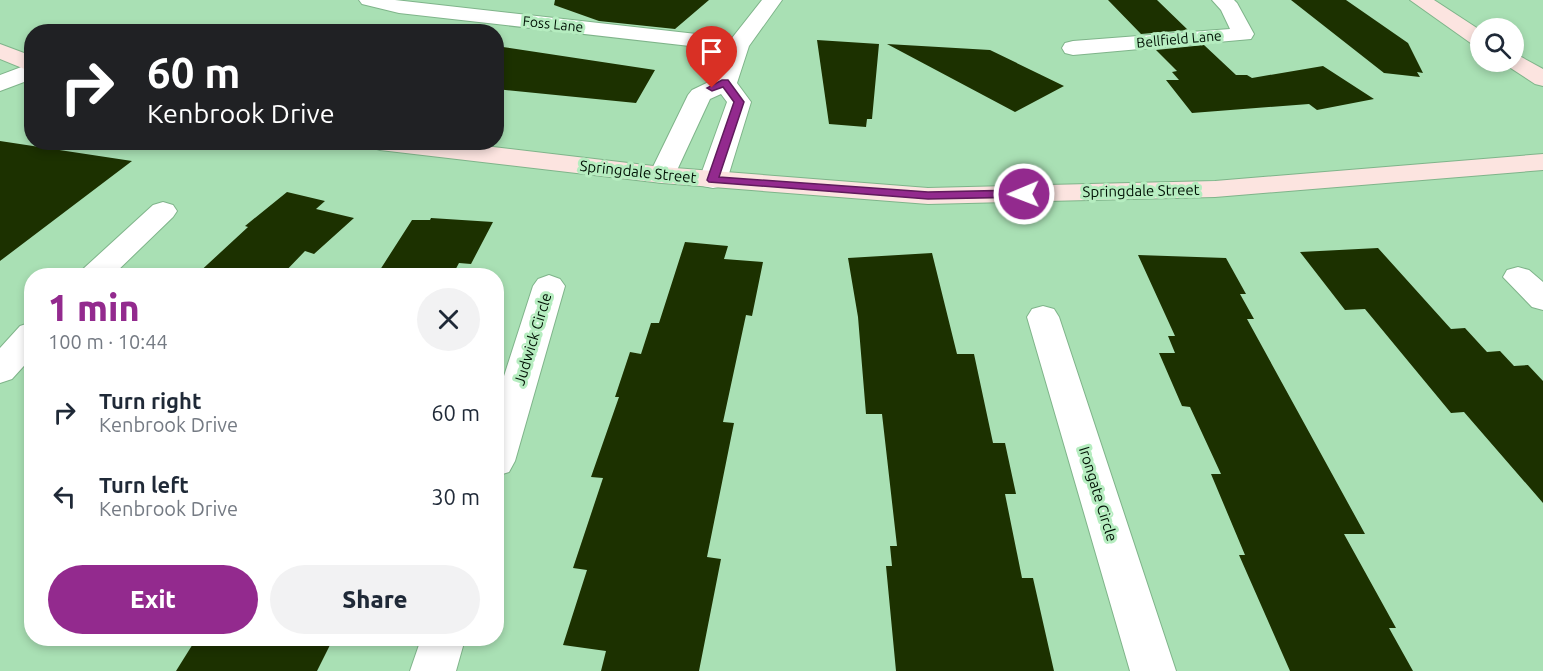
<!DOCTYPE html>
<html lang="en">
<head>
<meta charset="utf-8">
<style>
	:root { --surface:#fff; --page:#f2f2f3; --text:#1f2937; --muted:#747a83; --accent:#932a8e }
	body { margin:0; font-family:Ubuntu,sans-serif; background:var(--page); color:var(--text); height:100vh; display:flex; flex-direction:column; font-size:22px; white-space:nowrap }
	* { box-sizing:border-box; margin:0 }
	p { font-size:20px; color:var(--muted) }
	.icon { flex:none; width:33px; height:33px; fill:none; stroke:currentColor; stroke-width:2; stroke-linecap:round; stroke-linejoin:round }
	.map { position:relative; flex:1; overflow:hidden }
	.side { position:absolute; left:24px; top:268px; width:480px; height:378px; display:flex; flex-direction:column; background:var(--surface); border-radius:24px; box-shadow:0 3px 9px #0003 }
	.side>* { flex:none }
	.banner { position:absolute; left:24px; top:24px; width:480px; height:126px; border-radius:24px; box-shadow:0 3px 9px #0003; background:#202124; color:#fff; overflow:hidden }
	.fabs { position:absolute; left:1470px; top:18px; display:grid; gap:12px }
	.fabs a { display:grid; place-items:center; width:54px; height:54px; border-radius:50%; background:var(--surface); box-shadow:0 3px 9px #0003; font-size:30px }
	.pin { position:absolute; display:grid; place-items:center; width:51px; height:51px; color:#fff; margin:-62px -26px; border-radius:50% 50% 50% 0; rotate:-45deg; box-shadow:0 0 6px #0007 }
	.pin .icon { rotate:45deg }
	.me { position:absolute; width:66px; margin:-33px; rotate:269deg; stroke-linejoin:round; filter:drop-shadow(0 0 4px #0008) }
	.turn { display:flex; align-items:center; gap:21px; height:126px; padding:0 24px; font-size:27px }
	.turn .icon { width:78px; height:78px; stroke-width:2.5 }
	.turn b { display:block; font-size:42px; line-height:51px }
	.round { display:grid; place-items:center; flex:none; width:63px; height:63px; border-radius:32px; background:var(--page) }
	.head { display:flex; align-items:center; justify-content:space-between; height:102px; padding:0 24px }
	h1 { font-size:36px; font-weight:800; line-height:45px; color:var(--accent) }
	.action { display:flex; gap:12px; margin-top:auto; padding:12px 24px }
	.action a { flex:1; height:69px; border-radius:36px; background:var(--accent); color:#fff; font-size:24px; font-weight:800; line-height:69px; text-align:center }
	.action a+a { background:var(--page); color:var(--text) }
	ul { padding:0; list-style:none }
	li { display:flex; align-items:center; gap:18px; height:84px; padding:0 24px }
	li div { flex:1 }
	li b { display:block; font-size:22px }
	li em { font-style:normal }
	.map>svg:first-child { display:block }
</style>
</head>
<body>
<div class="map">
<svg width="1543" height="671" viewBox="0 0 1543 671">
	<rect width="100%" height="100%" fill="#a9e0b4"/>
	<path fill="#1c3100" d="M 555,0 L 709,0 L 675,29 L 599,21 L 554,5 Z
		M 1108,0 L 1157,0 L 1188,30 L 1141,34 Z
		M 1291,0 L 1346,0 L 1408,43 L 1423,73 L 1417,72 L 1420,77 L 1384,73 Z
		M 817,40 L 879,44 L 872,119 L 867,119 L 866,127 L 829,124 Z
		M 887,44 L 990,50 L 1064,86 L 1015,112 Z
		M 1204,45 L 1236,75 L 1247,75 L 1252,78 L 1323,66 L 1374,99 L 1317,110 L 1309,104 L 1192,113 L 1166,80 L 1179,80 L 1172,72 L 1177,71 L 1156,50 Z
		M 496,46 L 655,70 L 636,103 L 496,89 Z
		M 0,141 L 132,161 L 0,261 Z
		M 287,192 L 325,201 L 316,209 L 354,218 L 314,254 L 305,251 L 281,276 L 195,276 L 248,227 L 245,226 Z
		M 431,218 L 493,222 L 471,264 L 459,263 L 452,276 L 378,273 L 412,220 L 430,220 Z
		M 685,242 L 728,246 L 724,259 L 763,262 L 752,316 L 746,315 L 723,422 L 734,423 L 707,557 L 721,559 L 699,671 L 601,671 L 606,651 L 563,645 L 587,570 L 573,568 L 603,478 L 591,477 L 619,397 L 615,397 L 630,352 L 641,354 L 651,323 L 659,323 Z
		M 1378,248 L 1451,329 L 1465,328 L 1487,352 L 1500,351 L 1514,366 L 1528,365 L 1543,381 L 1543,503 L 1464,412 L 1451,413 L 1365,309 L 1345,310 L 1300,252 Z
		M 932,253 L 957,354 L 974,354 L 993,443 L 1005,443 L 1016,494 L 1005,494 L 1022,578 L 1033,578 L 1054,671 L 896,671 L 886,566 L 892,566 L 890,546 L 897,546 L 882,414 L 866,414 L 858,317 L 848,258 Z
		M 1138,255 L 1226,258 L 1246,294 L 1240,294 L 1254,319 L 1247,319 L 1365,534 L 1344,534 L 1396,628 L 1389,628 L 1413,671 L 1290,671 L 1239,555 L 1245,555 L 1211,474 L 1221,474 L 1190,407 L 1182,406 L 1159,353 L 1175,353 L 1168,336 L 1175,336 Z
		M 196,639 L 237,639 L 269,643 L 271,639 L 333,639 L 317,671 L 176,671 Z"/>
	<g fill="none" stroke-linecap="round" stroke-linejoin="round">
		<defs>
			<path id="street" d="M 359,0 L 395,0 L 732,38 L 762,0 L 782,0 L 749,46 L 737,83 L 751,102 L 727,180 L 723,186 L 713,188 L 703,186 L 699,180 L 727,102 L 721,94 L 710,99 L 672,181 L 662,183 L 652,181 L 649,175 L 688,95 L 692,90 L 715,79 L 725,50 L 399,13 L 362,4 Z
				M 1212,0 L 1234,0 L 1237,3 L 1254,34 L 1251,39 L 1073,55 L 1065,53 L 1062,48 L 1065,43 L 1073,41 L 1230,29 L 1221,10 Z
				M 32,63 L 32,79 L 0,91 L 0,75 Z
				M 163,202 L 173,205 L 177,211 L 173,217 L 112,276 L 79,276 L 83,269 L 153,205 Z
				M 1518,267 L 1529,270 L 1543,282 L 1543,310 L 1532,307 L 1503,277 L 1507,270 Z
				M 549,275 L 560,279 L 565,286 L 515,461 L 509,472 L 496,476 L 496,401 L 533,286 L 538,279 Z
				M 1043,306 L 1054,309 L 1059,317 L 1176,671 L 1130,671 L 1027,317 L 1032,309 Z
				M 32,322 L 32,357 L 12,379 L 0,383 L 0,348 L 20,326 Z
				M 421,639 L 465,639 L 456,671 L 410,671 Z"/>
			<path id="secondary" d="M 1410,0 L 1434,0 L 1480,30 L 1480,45 L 1472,44 Z
				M 0,44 L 32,56 L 32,72 L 0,59 Z
				M 1514,53 L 1543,69 L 1543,86 L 1535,84 L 1506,65 L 1504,62 L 1514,62 Z
				M 368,142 L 451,142 L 662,167 L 928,188 L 1215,181 L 1543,154 L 1543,170 L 1215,197 L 928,204 L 662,183 L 380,150 L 371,147 Z"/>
		</defs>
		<use href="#street" stroke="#7fb48a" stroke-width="2"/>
		<use href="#secondary" stroke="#7fb48a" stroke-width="2"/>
		<use href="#street" fill="#fff" fill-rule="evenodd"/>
		<use href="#secondary" fill="#fce4e0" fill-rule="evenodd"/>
	</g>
	<path fill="#932a8e" stroke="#601b5c" stroke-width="1.5" d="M 722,80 L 728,80 L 744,102 L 719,177 L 928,192 L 1024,190 L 1029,194 L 1024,197 L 928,199 L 709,182 L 707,180 L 734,102 L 723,87 L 712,91 L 707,88 Z"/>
	<g text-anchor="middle" stroke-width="6" stroke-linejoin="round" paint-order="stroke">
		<g font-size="14" fill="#001104" stroke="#b6edc0">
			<text transform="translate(553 24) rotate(6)" y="5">Foss Lane</text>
			<text transform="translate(1179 39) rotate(-5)" y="5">Bellfield Lane</text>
		</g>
		<g font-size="15" fill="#001104" stroke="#b6edc0">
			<text transform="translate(638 172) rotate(6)" y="5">Springdale Street</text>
			<text transform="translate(1141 191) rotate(-1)" y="5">Springdale Street</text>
			<text transform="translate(533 339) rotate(-73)" y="5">Judwick Circle</text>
			<text transform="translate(1098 494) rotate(73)" y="5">Irongate Circle</text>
		</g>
	</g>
</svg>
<div class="fabs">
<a><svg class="icon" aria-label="search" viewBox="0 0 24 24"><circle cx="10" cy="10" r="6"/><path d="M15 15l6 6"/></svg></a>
</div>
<div class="pin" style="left:712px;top:88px;background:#d93025"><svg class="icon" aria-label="arrive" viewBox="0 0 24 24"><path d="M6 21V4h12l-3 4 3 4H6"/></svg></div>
<svg class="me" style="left:1024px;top:194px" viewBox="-20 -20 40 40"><circle r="17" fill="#932a8e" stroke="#fff" stroke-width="3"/><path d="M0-11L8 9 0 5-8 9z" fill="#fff"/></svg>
<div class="banner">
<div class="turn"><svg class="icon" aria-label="right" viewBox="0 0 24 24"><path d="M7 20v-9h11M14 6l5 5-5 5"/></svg><div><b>60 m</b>Kenbrook Drive</div></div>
</div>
<section class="side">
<div class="head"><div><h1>1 min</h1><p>100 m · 10:44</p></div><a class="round"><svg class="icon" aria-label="close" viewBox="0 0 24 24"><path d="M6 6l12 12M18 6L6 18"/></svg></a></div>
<ul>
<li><svg class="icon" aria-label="right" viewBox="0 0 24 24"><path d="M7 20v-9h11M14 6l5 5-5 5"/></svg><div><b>Turn right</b><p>Kenbrook Drive</p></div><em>60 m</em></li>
<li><svg class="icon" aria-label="left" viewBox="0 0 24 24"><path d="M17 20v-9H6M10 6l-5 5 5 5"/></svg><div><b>Turn left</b><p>Kenbrook Drive</p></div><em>30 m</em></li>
</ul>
<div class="action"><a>Exit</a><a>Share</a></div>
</section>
</div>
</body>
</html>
